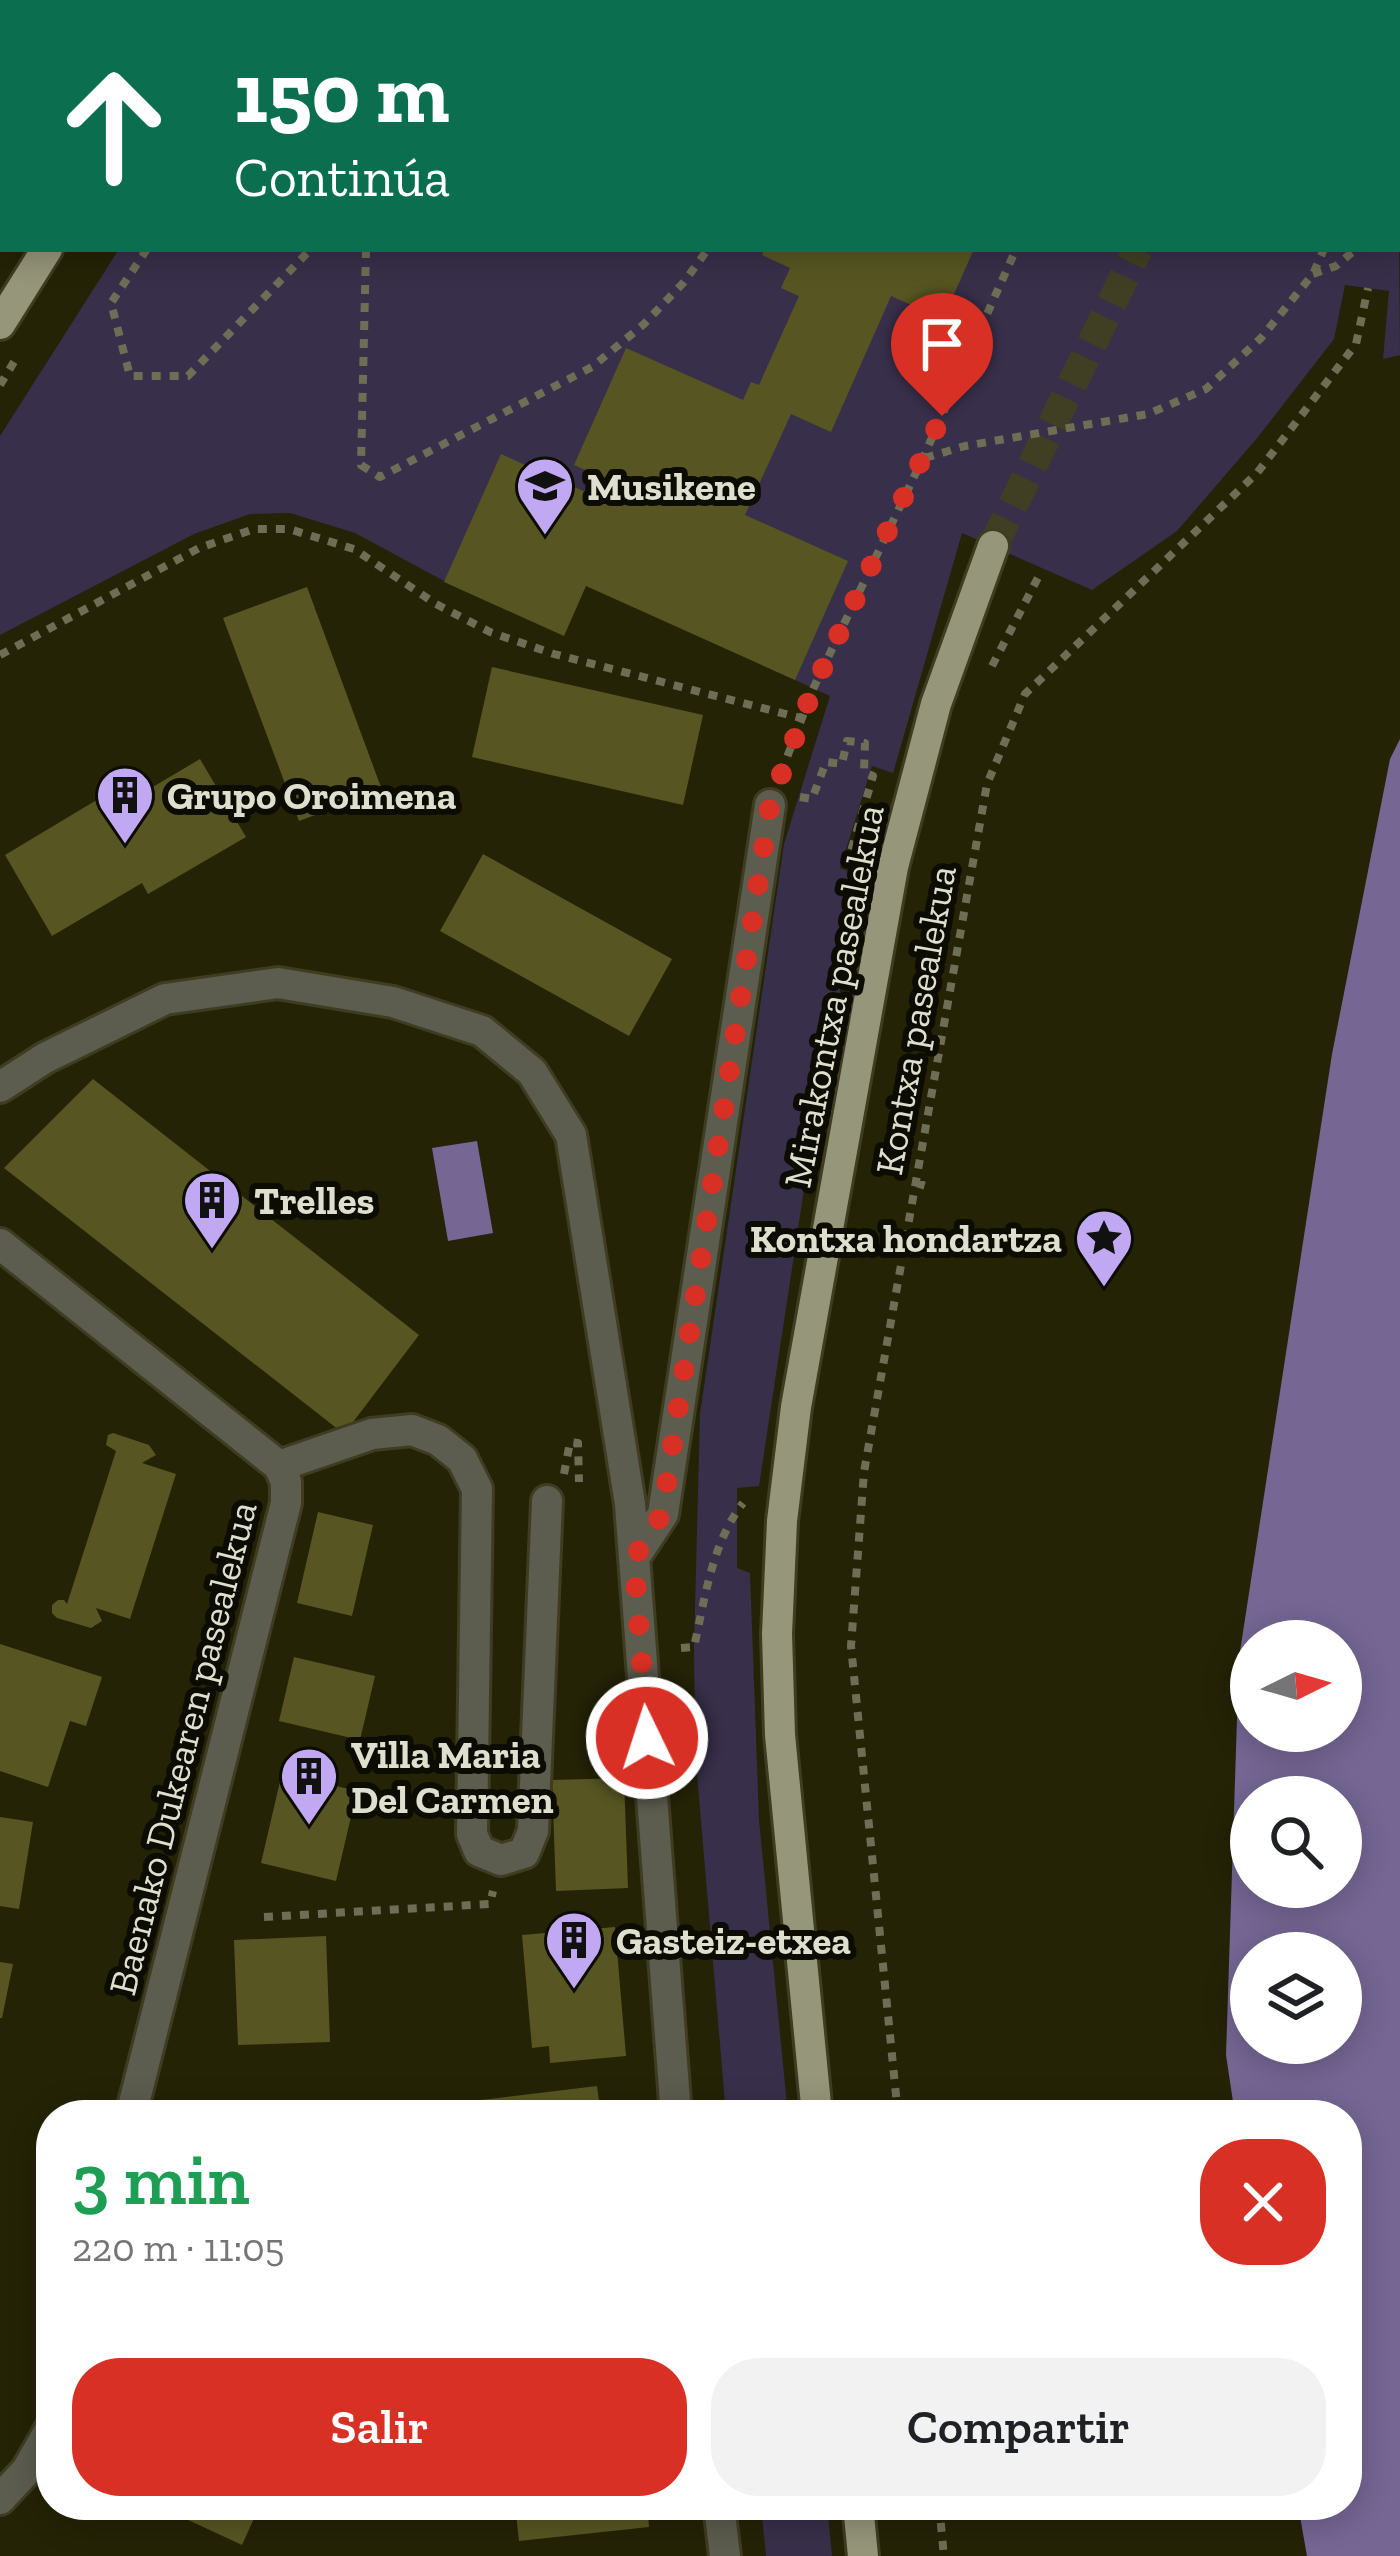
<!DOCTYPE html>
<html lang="es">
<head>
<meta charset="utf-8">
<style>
	:root { --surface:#fff; --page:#f2f2f2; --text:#202124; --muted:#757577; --accent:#d93025 }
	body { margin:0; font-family:"Zilla Slab",serif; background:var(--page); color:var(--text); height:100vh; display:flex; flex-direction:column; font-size:45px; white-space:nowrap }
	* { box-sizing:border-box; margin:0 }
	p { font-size:39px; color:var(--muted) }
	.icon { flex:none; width:66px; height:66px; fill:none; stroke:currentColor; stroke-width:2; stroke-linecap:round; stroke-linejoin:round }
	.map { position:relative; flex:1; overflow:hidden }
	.drawer { position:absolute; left:36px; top:2100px; width:1326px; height:420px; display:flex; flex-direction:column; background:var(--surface); border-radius:48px; box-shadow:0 6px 30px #0003 }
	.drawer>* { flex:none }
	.hud { position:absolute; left:0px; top:0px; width:1401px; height:252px; box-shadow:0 6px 30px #0003; background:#0b6e4f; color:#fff; overflow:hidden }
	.needle { width:78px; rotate:85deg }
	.buttons { position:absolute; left:1230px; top:1620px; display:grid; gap:24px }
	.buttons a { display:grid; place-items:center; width:132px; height:132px; border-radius:50%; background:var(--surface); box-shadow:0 6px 30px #0003; font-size:60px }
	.pin { position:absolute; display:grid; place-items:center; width:102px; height:102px; color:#fff; margin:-123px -51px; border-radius:50% 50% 50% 0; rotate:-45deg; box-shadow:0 0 12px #0007 }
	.pin .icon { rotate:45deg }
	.me { position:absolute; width:132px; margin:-66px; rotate:356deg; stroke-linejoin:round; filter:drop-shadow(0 0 9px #0008) }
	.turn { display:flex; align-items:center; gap:42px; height:252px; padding:0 36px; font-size:54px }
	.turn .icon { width:156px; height:156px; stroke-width:2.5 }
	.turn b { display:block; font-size:84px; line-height:102px }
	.round { display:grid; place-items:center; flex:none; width:126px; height:126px; border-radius:48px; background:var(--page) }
	.overview { display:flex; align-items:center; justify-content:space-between; height:204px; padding:0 36px }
	h1 { font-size:72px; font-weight:600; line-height:90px; color:#1e9e55 }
	.action { display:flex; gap:24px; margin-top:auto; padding:24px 36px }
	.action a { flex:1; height:138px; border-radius:48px; background:var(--accent); color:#fff; font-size:48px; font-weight:600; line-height:138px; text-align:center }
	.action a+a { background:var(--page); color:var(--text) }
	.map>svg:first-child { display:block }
</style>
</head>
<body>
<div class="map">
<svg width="1400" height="2556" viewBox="0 0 1400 2556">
	<rect width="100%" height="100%" fill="#242306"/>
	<path fill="#382f4a" d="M 0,0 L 87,0 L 85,3 L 3,3 L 3,135 L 0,140 Z
		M 277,0 L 1316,0 L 1323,3 L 275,3 Z
		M 1398,111 L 1400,355 L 1383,359 L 1389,291 L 1345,285 L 1334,339 L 1258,437 L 1177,531 L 1092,590 L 962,533 L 893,773 L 872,766 L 840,868 L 861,876 L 808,1163 L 759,1486 L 737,1488 L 737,1568 L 750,1573 L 759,1820 L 788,2115 L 726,2115 L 695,1750 L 694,1647 L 700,1414 L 784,844 L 830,696 L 587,585 L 444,581 L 355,533 L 290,513 L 250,514 L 194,534 L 0,635 L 0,436 L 119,249 L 1398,249 Z
		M 761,2505 L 827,2505 L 832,2556 L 766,2556 Z"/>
	<path fill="#756694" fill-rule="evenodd" d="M 1400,739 L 1400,2556 L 1307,2556 L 1298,2505 L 1347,2505 L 1347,2115 L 1235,2115 L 1226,2055 L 1239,1658 L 1332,1054 L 1390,759 ZM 1251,1641 L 1341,1641 L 1341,1731 L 1251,1731 ZM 1341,1797 L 1341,1887 L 1251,1887 L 1251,1797 ZM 1251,1953 L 1341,1953 L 1341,2043 L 1251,2043 Z
		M 477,1141 L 493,1233 L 448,1241 L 432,1148 Z"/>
	<path fill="#575622" d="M 765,249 L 974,249 L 943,319 L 891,296 L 831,432 L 791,414 L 745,515 L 848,561 L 795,680 L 586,586 L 564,636 L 444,582 L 501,454 L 617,506 L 625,488 L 574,465 L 626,348 L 743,400 L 751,382 L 759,385 L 799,296 L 781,288 L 790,268 L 762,255 Z
		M 307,587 L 382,790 L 299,821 L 223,618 Z
		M 492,667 L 703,715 L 683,805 L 472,757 Z
		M 200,759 L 246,837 L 148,894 L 142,883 L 52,936 L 5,855 L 105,795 L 114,810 Z
		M 483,854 L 672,959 L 629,1036 L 440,931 Z
		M 93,1079 L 419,1335 L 344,1434 L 4,1168 Z
		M 113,1433 L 149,1445 L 156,1455 L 142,1463 L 176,1474 L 130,1619 L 96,1608 L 102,1621 L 91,1628 L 57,1618 L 52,1613 L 52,1605 L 58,1600 L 64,1600 L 67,1604 L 116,1451 L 106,1445 L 108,1435 Z
		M 318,1512 L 373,1525 L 352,1616 L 297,1603 Z
		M 0,1644 L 102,1677 L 86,1726 L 70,1721 L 48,1787 L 0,1771 Z
		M 294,1657 L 375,1676 L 360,1740 L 279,1721 Z
		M 282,1773 L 357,1791 L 336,1881 L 261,1863 Z
		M 624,1778 L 628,1888 L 556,1891 L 552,1780 Z
		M 0,1817 L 33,1822 L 19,1909 L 0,1906 Z
		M 615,1927 L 626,2056 L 550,2063 L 549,2046 L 532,2048 L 522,1935 Z
		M 326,1936 L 330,2042 L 238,2045 L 234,1940 Z
		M 0,1962 L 13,1964 L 2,2018 L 0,2018 Z
		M 597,2086 L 601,2115 L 483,2115 L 481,2100 Z
		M 282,2105 L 283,2115 L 196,2115 L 196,2111 Z
		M 156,2505 L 260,2505 L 242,2545 Z
		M 515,2505 L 647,2505 L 649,2527 L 519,2541 Z"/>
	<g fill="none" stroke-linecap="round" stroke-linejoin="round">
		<path stroke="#403f24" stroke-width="30" stroke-dasharray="30 15" stroke-linecap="butt" d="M 1257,3 L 1259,0
			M 993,546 L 1138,249"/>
		<defs>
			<path id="minor" d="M 0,1087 L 45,1058 L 165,999 L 278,983 L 393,1002 L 482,1031 L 532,1072 L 571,1135 L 630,1504 L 676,2115
				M 0,1244 L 279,1466 L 286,1482 L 286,1503 L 131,2115
				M 279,1466 L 372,1434 L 412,1430 L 438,1440 L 462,1459 L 477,1489 L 472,1834 L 479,1851 L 501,1860 L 524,1853 L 533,1831 L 547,1501
				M 634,1558 L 663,1514 L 770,805
				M 0,2499 L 27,2470 L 51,2428
				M 719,2505 L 725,2556"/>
			<path id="major" d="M 136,3 L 138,0
				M 193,3 L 195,0
				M 0,234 L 3,230
				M 0,324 L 47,249
				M 817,2115 L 780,1735 L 777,1634 L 782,1521 L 796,1407 L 893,867 L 936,704 L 993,546
				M 858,2505 L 863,2556"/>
		</defs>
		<use href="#minor" stroke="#3e3d22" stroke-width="36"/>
		<use href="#major" stroke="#3e3d22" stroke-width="36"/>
		<path stroke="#6e6e56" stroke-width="8" stroke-dasharray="9 9" stroke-linecap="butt" d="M 985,0 L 991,3
			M 1223,0 L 1229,3
			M 310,3 L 312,0
			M 826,3 L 828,0
			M 1125,3 L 1127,0
			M 1398,46 L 1400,34
			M 0,175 L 3,171
			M 1398,199 L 1400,195
			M 147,249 L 111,303 L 130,376 L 188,376 L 311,249
			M 366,249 L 361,465 L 380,477 L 592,367 L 644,324 L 684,282 L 708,249
			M 1313,274 L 1336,266 L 1356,249
			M 0,385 L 17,357
			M 925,458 L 965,446 L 1148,414 L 1206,389 L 1261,338 L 1313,274 L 1324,249
			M 0,655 L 199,548 L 254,529 L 289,529 L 354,549 L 436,604 L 490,632 L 554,654 L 801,718
			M 992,666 L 1041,572
			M 781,773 L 813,689 L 923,458 L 1016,249
			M 800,797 L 812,799 L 826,762 L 842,764 L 847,741 L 865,743 L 864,772 L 873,776 L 849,858
			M 916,1183 L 929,1187
			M 564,1474 L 570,1442 L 578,1443 L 579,1482
			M 681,1648 L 694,1647 C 705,1598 712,1543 743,1503
			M 264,1917 L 490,1904 L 493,1891
			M 898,2115 L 851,1646 L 864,1472 L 987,784 L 1025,694 L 1257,473 L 1356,344 L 1368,288
			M 939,2505 L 944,2556"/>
		<use href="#minor" stroke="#5c5c4f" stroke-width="30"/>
		<use href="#major" stroke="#96967b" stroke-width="30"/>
	</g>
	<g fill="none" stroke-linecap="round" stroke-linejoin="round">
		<path stroke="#d93025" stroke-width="21" stroke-dasharray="0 37.8" d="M 647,1738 L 634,1558 L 662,1514 L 770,805 L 813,689 L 942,416"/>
	</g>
	<defs>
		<symbol id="university-pin" viewBox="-11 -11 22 30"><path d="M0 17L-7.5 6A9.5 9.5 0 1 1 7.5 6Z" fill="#c1a8f3" stroke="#0c0c03"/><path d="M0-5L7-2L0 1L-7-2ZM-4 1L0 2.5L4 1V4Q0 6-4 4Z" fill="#111"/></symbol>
		<symbol id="building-pin" viewBox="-11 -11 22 30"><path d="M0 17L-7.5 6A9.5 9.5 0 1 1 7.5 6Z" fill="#c1a8f3" stroke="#0c0c03"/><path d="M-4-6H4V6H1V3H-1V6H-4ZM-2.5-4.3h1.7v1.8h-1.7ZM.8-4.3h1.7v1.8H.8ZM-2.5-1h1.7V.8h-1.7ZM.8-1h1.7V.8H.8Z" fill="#111"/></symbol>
		<symbol id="sight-pin" viewBox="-11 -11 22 30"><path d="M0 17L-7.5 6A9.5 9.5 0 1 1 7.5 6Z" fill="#c1a8f3" stroke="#0c0c03"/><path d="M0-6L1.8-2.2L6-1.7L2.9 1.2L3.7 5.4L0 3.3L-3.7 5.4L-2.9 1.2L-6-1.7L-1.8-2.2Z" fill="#111"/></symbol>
	</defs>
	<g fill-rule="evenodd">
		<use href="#university-pin" x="512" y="453" width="66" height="90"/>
		<use href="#building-pin" x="92" y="762" width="66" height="90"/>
		<use href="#building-pin" x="179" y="1167" width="66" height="90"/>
		<use href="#sight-pin" x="1071" y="1205" width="66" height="90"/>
		<use href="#building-pin" x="276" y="1743" width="66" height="90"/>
		<use href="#building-pin" x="541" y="1907" width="66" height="90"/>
	</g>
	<g text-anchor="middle" stroke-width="12" stroke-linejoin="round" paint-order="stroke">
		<g font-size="39" font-weight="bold" fill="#dedfce" stroke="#0c0c03" text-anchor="start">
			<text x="587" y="500">Musikene</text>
			<text x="167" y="809">Grupo Oroimena</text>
			<text x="254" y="1214">Trelles</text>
			<text x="1062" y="1252" text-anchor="end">Kontxa hondartza</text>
			<text x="351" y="1768">Villa Maria<tspan x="351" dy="45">Del Carmen</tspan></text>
			<text x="616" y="1954">Gasteiz-etxea</text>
		</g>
		<g font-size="39" fill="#dedfce" stroke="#0c0c03">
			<text transform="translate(833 996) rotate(-79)" y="14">Mirakontxa pasealekua</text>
			<text transform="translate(915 1020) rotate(-80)" y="14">Kontxa pasealekua</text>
			<text transform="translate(182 1748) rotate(-76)" y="14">Baenako Dukearen pasealekua</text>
		</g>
	</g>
</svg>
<div class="buttons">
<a><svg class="needle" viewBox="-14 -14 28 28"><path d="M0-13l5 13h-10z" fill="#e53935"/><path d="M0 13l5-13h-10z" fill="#757577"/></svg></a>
<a><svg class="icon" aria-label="search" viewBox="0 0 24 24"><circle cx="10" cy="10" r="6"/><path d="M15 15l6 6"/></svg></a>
<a><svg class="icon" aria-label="layers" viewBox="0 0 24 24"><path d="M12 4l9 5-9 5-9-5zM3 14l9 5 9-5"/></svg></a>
</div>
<div class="pin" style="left:942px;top:416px;background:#d93025"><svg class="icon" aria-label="arrive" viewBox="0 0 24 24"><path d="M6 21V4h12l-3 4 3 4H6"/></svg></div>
<svg class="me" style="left:647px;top:1738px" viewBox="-20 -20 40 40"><circle r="17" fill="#d93025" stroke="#fff" stroke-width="3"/><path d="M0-11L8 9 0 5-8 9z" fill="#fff"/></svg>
<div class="hud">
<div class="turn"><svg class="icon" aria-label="ahead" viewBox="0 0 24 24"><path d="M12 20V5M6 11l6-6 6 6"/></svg><div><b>150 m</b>Continúa</div></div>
</div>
<section class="drawer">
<div class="overview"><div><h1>3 min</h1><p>220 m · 11:05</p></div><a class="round" style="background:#d93025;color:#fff"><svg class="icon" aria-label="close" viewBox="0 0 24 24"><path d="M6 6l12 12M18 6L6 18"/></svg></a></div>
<div class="action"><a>Salir</a><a>Compartir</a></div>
</section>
</div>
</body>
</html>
